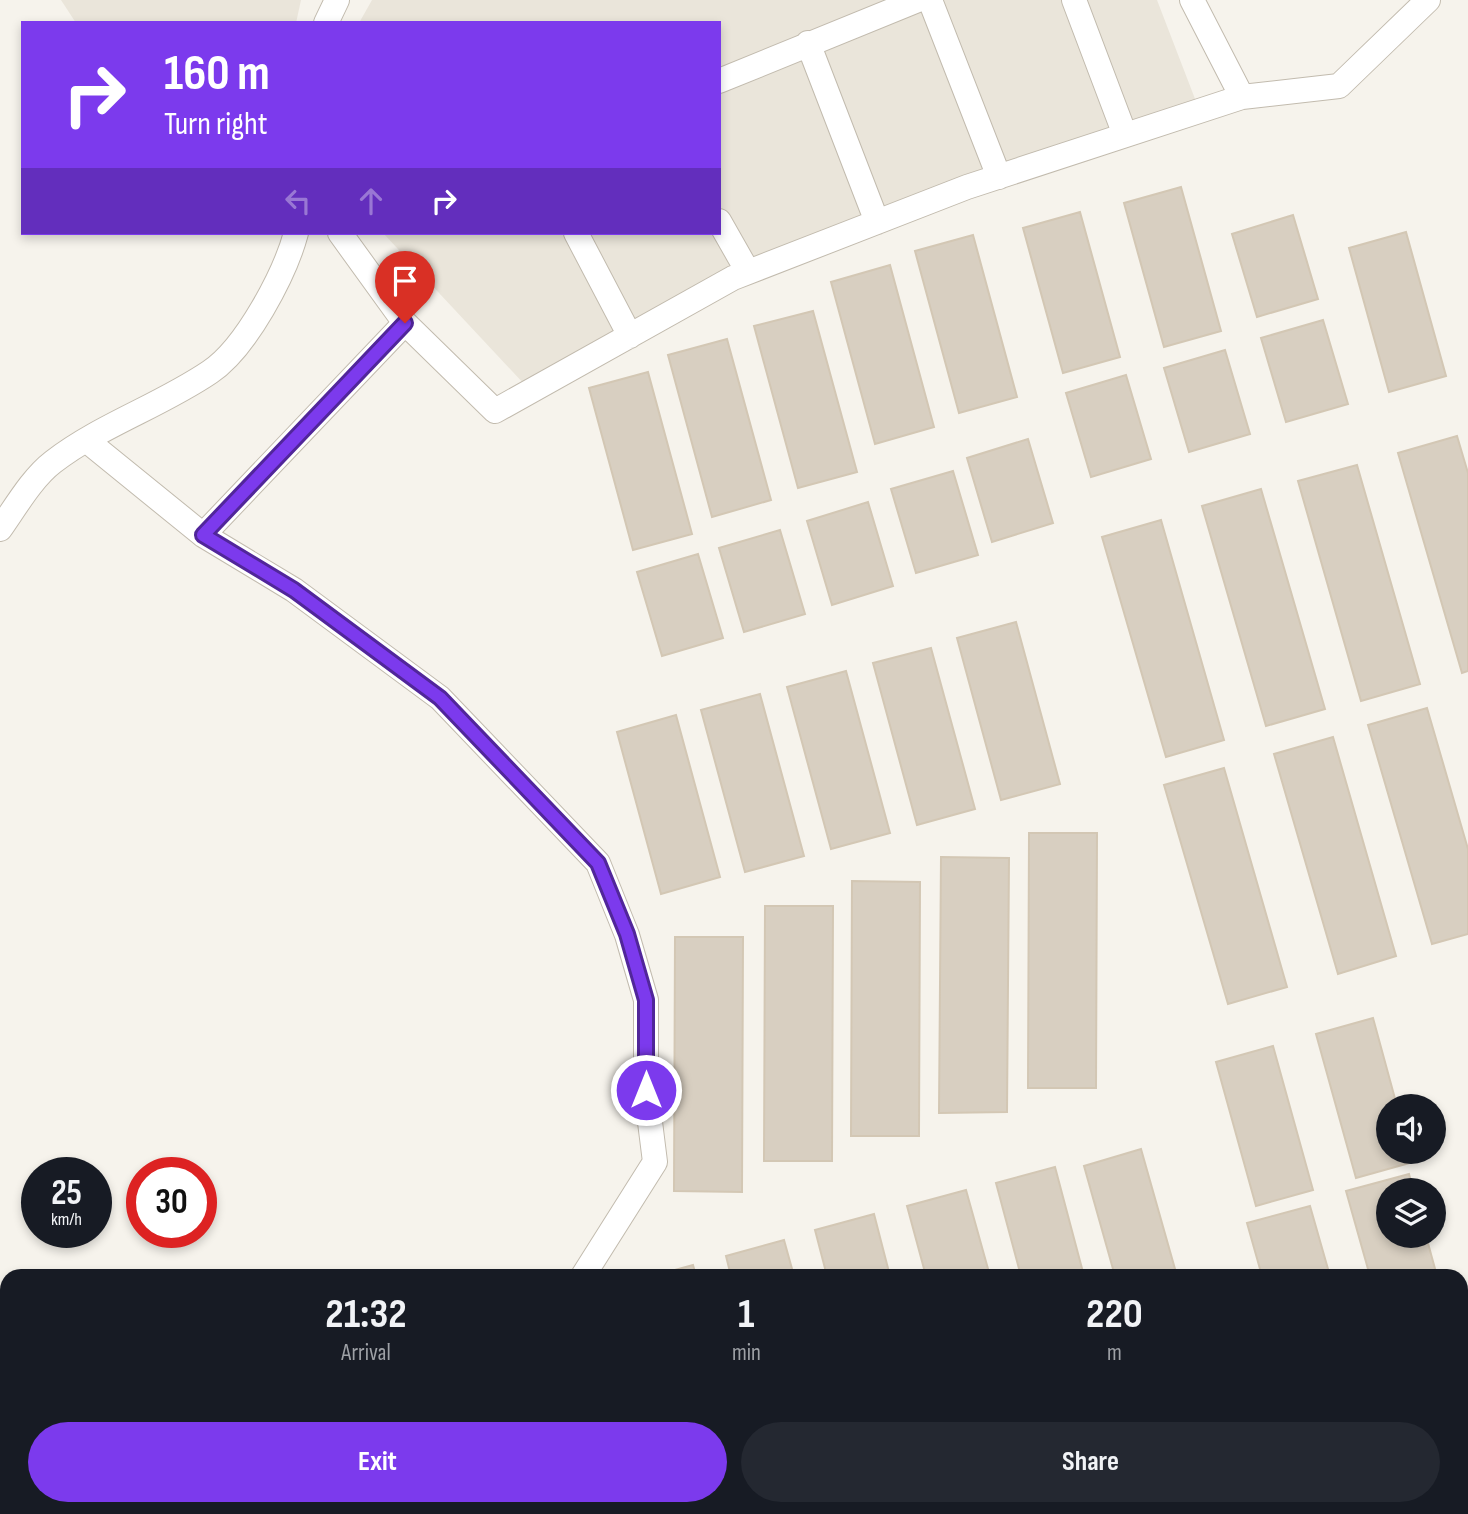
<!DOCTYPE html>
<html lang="en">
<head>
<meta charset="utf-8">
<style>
	:root { --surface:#171b24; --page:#242831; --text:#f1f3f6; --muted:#9ea1a6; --accent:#7c3aed }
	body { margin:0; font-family:"Sofia Sans Condensed",sans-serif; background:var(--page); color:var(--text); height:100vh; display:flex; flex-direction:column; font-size:26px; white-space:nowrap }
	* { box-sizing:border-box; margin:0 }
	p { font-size:23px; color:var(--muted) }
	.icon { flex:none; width:38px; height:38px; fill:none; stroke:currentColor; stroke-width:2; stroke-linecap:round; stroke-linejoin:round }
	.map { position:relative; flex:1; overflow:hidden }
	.side { position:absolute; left:0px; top:1269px; width:1468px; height:247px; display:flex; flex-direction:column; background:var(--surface); border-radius:21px 21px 0 0; box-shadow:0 4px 10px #0003 }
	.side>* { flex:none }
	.top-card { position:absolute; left:21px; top:21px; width:700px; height:214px; border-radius:0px; box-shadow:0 4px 10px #0003; background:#7c3aed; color:#fff; overflow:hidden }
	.buttons { position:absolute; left:1376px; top:1094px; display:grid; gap:14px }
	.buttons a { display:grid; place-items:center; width:70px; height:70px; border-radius:50%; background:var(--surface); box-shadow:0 4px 10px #0003; font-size:35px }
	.speed { position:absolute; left:21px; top:1157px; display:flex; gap:14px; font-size:35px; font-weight:700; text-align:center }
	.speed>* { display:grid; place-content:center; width:91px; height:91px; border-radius:50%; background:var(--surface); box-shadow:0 4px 10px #0003; line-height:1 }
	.speed small { font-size:18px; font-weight:400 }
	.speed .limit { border:10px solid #d22; background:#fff; color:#111 }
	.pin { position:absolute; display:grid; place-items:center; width:60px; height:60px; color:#fff; margin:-72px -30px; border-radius:50% 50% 50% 0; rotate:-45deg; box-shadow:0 0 7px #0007 }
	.pin .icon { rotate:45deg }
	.me { position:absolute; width:77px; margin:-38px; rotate:0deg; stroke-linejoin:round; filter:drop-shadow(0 0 5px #0008) }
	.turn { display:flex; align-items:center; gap:24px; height:147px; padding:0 28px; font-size:32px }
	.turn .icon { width:91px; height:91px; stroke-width:2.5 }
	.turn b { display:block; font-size:49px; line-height:60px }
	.lanes { display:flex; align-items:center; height:66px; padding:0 28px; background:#0003; justify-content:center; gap:35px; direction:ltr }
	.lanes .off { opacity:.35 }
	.eta { display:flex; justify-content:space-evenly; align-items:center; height:119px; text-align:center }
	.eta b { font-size:42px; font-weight:700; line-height:49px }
	.cta { display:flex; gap:14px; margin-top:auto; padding:14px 28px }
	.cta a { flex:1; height:80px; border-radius:42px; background:var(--accent); color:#fff; font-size:28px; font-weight:700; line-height:80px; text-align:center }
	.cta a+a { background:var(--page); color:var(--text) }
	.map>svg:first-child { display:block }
</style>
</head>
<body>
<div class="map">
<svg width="1468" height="1514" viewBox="0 0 1468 1514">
	<rect width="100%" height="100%" fill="#f6f3ec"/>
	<path fill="#eae5da" d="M 61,0 L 301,0 L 296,23 L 76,23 Z
		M 372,0 L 1157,0 L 1197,104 L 818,233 L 526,386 L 383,233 L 719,233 L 719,23 L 359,23 Z"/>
	<path fill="#d8cfc1" stroke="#d3c7b4" stroke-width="2" d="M 1181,187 L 1221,331 L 1164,347 L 1124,203 Z
		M 1080,212 L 1120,357 L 1063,373 L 1023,228 Z
		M 1293,215 L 1318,299 L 1257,317 L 1232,234 Z
		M 1406,232 L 1446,376 L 1389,392 L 1349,248 Z
		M 973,235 L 1017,397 L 959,413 L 915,251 Z
		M 890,265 L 934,427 L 875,444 L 831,282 Z
		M 813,311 L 857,472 L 798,488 L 754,326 Z
		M 1323,320 L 1348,404 L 1286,422 L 1261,338 Z
		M 727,339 L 771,500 L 712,517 L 668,355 Z
		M 1225,350 L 1250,434 L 1189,452 L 1164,368 Z
		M 648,372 L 692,534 L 633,550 L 589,388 Z
		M 1126,375 L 1151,459 L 1091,477 L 1066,393 Z
		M 1457,436 L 1468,473 L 1468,671 L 1462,673 L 1398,453 Z
		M 1028,439 L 1053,523 L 992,542 L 967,458 Z
		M 1357,465 L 1420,684 L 1361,701 L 1298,481 Z
		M 953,471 L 978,555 L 916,573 L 891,489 Z
		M 1261,489 L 1325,709 L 1266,726 L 1202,506 Z
		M 868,502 L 893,586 L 832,605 L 807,521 Z
		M 1161,520 L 1224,740 L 1166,757 L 1102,537 Z
		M 780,530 L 805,614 L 744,632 L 719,548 Z
		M 698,554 L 723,638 L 662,656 L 637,572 Z
		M 1016,622 L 1060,784 L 1001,800 L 957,638 Z
		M 931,648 L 975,809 L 917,825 L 873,663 Z
		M 846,671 L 890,833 L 831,849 L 787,687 Z
		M 760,694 L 804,856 L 745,872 L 701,710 Z
		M 1427,708 L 1468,849 L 1468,934 L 1432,944 L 1368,725 Z
		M 676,715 L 720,877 L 661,894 L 617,732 Z
		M 1333,737 L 1396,956 L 1338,974 L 1274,754 Z
		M 1224,768 L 1287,987 L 1228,1004 L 1164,785 Z
		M 1029,833 L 1097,833 L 1096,1088 L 1028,1088 Z
		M 941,857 L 1009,858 L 1007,1112 L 939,1113 Z
		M 852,881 L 920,882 L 919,1136 L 851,1136 Z
		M 765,906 L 833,906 L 832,1161 L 764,1161 Z
		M 675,937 L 743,937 L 742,1192 L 674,1191 Z
		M 1373,1018 L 1397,1106 L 1388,1106 L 1388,1152 L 1410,1152 L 1413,1162 L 1356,1178 L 1316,1034 Z
		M 1273,1046 L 1313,1190 L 1256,1206 L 1216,1062 Z
		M 1141,1149 L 1177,1276 L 1115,1276 L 1084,1166 Z
		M 1055,1167 L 1084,1276 L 1021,1276 L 996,1183 Z
		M 1409,1174 L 1413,1190 L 1388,1190 L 1388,1236 L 1426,1236 L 1437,1276 L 1370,1276 L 1346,1191 Z
		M 966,1190 L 990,1276 L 926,1276 L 907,1206 Z
		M 1310,1206 L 1330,1276 L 1262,1276 L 1247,1223 Z
		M 874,1214 L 890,1276 L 827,1276 L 815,1230 Z
		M 784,1240 L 794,1276 L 731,1276 L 726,1256 Z
		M 693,1265 L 696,1276 L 653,1276 Z
		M 604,1508 L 667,1508 L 668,1514 L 605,1514 Z
		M 697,1508 L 764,1508 L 765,1514 L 699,1514 Z
		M 793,1508 L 860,1508 L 861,1514 L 795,1514 Z
		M 1102,1508 L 1142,1508 L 1143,1514 L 1083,1514 Z"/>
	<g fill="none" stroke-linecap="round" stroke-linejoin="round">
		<defs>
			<path id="minor" d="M 930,0 L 999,177
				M 1074,0 L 1125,135
				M 1192,0 L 1242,97
				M 326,23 L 337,0
				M 808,43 L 877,222
				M 719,81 L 918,0
				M 719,221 L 748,272
				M 340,233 L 405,323
				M 576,233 L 630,336
				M 86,440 L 203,535 L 294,590 L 440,698 L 598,863 L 627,935 L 646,1000 L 646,1090 L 655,1162 L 583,1276
				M 0,529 C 15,508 32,478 53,462 C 101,425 160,406 210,372 C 246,348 285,274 296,233
				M 203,535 L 405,323 L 495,411 L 733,278 L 967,187 L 1242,97 L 1339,86 L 1428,0
				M 1461,1424 L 1468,1421
				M 576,1514 L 576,1508
				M 1352,1514 L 1357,1508"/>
		</defs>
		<use href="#minor" stroke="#c2bbae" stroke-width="26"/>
		<use href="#minor" stroke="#fff" stroke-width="24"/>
	</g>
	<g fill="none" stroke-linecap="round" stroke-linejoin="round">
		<defs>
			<path id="route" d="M 405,323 L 203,535 L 294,590 L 440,698 L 598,863 L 627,934 L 646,1000 L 646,1090"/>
		</defs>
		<use href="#route" stroke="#51269a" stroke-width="18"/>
		<use href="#route" stroke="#7c3aed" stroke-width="12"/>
	</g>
</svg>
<div class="buttons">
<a><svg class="icon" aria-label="sound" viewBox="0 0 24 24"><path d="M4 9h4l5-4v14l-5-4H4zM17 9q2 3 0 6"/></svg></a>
<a><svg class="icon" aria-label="layers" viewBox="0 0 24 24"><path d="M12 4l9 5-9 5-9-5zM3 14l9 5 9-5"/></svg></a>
</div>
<div class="speed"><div>25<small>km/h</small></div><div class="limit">30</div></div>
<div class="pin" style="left:405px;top:323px;background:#d93025"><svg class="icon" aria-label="arrive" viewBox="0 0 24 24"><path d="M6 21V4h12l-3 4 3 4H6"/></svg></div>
<svg class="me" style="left:646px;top:1090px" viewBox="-20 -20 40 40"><circle r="17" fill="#7c3aed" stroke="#fff" stroke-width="3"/><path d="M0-11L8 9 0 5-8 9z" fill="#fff"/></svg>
<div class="top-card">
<div class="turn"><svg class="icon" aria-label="right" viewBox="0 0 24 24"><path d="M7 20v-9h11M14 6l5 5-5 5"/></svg><div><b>160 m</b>Turn right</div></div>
<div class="lanes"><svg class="icon off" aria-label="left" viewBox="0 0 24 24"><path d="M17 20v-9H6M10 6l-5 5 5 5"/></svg><svg class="icon off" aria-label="ahead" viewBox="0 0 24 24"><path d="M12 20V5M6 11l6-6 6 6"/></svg><svg class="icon" aria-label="right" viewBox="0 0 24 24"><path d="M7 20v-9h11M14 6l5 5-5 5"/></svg></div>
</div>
<section class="side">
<div class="eta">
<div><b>21:32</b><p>Arrival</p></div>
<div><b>1</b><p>min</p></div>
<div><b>220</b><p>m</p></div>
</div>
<div class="cta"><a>Exit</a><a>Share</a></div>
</section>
</div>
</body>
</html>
